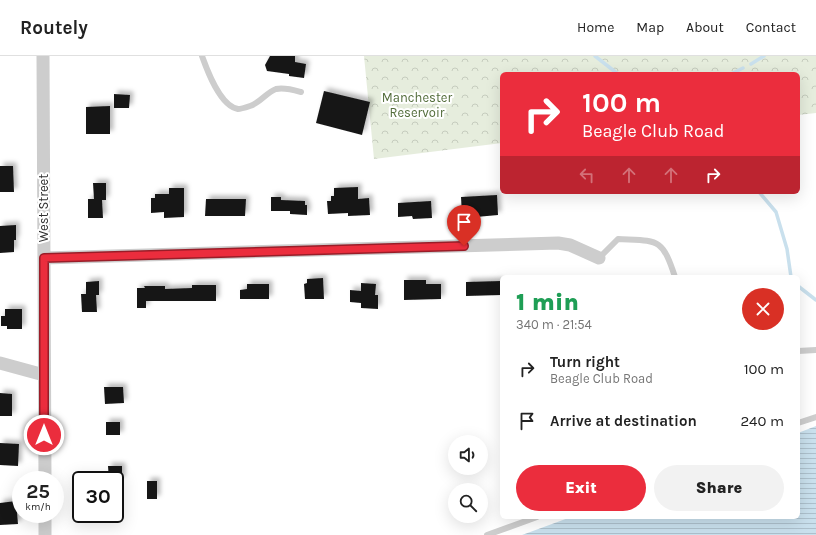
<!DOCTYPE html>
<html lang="en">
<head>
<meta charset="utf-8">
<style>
	:root { --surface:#fff; --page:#f2f2f2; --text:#222; --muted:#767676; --line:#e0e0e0; --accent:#eb2d3d }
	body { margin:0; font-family:Karla,sans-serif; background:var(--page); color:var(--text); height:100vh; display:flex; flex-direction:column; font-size:15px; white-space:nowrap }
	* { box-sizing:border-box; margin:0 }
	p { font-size:13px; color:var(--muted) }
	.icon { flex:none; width:22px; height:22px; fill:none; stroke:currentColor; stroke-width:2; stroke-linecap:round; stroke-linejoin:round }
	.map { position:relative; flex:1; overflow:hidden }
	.panel { position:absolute; left:500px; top:219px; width:300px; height:244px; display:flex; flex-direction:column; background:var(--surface); border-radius:6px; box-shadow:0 4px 16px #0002 }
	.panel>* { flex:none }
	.banner { position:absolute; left:500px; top:16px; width:300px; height:122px; border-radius:6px; box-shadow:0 4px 16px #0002; background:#eb2d3d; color:#fff; overflow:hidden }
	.controls { position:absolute; left:448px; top:379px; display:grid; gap:8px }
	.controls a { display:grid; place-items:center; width:40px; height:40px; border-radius:50%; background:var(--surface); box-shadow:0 4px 16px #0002; font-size:20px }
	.speed { position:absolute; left:12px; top:415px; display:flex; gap:8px; font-size:20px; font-weight:700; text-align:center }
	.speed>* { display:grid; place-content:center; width:52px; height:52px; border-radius:50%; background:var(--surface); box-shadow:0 4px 16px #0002; line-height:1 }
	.speed small { font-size:10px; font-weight:400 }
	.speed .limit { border:2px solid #111; border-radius:6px; background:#fff; color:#111 }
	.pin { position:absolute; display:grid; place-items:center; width:34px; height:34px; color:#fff; margin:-41px -17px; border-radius:50% 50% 50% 0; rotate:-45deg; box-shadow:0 0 4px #0007 }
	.pin .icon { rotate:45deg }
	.me { position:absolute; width:44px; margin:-22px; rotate:0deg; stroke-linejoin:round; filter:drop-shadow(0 0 3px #0008) }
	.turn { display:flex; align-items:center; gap:14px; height:84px; padding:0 16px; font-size:18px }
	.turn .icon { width:52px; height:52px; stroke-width:2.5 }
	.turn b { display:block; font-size:28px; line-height:34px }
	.lanes { display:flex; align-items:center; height:38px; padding:0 16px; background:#0003; justify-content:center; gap:20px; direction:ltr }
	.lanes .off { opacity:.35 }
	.round { display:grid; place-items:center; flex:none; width:42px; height:42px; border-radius:21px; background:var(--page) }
	.head { display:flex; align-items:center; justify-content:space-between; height:68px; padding:0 16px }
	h1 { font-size:24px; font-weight:800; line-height:30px; color:#1e9e55 }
	.cta { display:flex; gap:8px; margin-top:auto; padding:8px 16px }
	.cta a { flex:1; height:46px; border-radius:24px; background:var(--accent); color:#fff; font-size:16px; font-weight:800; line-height:46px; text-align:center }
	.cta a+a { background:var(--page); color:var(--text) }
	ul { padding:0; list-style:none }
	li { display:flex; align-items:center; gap:12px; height:52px; padding:0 16px }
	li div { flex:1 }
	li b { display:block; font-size:15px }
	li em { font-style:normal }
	header { display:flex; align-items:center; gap:24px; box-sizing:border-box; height:56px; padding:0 20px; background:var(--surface); border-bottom:1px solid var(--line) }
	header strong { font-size:19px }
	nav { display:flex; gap:22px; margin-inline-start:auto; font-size:14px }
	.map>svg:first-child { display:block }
</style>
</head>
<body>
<header>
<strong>Routely</strong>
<nav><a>Home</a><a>Map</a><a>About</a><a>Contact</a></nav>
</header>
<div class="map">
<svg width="816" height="479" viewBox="0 0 816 479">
	<defs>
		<pattern id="park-crowns" width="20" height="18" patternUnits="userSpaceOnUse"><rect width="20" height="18" fill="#e6eddd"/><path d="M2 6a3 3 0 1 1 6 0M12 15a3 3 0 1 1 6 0" fill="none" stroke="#c6ccbe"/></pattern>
		<pattern id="water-rules" width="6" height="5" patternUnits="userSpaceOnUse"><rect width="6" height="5" fill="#c9e0ed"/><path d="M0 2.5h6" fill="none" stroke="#adc0cc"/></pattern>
		<filter id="shadow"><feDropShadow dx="3.5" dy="-3.5" stdDeviation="2" flood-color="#0004"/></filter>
	</defs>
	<rect width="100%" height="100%" fill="#fff"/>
	<path fill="url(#park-crowns)" d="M 364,0 L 816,0 L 816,57 L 798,59 L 798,18 L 502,18 L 502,87 L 374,103 Z"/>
	<path fill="url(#water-rules)" d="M 816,370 L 816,479 L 522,479 L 571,461 L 798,461 L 798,377 Z"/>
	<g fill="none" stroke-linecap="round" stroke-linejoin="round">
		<path stroke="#c9e0ed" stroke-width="3.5" d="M 595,0 L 618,18
			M 751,8 L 764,0
			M 731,18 L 743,12
			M 759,136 L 776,156 L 787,193 L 791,221
			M 798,230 L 816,244"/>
	</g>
	<path fill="#171717" filter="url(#shadow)" d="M 270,0 L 295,0 L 295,6 L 306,8 L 304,22 L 289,20 L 289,18 L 267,15 L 265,9 Z
		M 324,35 L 370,46 L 362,79 L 316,67 Z
		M 114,38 L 130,39 L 129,52 L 114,52 Z
		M 110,50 L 110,78 L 86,78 L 86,51 Z
		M 0,110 L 13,110 L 14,136 L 0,136 Z
		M 93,127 L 106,127 L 106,144 L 102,144 L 103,162 L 88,162 L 88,143 L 94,143 Z
		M 358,131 L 358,143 L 369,142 L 370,159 L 348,160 L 348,157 L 328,158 L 327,145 L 331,145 L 331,140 L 334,140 L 334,132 Z
		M 169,132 L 184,132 L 184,161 L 164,162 L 164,156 L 151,157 L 151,142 L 155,142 L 155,138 L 169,138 Z
		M 497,139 L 498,159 L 476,161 L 476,158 L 462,159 L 461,141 Z
		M 271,141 L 281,141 L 281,144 L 305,145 L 305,149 L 307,149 L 307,159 L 290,158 L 290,155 L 271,155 Z
		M 206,143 L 246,143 L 245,160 L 205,160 Z
		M 431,145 L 432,162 L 413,163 L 412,160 L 398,161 L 398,147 Z
		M 16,169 L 16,184 L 14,184 L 14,196 L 0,197 L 0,170 Z
		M 323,222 L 324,243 L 305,243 L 304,228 L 307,227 L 307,223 Z
		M 404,224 L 426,224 L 426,228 L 441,228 L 441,243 L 404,244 Z
		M 99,225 L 99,239 L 96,239 L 97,256 L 82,256 L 81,238 L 86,238 L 86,226 Z
		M 501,225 L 501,239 L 466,240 L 466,226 Z
		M 361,227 L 376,228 L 375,239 L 378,239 L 378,253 L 361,252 L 361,247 L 350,246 L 350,234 L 361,235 Z
		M 247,228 L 269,228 L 269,243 L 240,243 L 240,234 L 247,233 Z
		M 192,229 L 216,229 L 216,245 L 146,245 L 146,252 L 137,252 L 137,232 L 145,232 L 144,230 L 165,230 L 165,233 L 192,232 Z
		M 5,253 L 22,253 L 22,273 L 7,273 L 7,270 L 1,270 L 1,260 L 5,260 Z
		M 104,331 L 123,331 L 124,347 L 105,348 Z
		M 0,337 L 12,338 L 12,360 L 0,360 Z
		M 106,366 L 120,366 L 120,379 L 106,379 Z
		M 0,387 L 19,388 L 18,410 L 0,409 Z
		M 108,410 L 122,410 L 122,424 L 109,424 Z
		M 147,425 L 157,425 L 157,443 L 147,443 Z
		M 16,445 L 18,468 L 0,469 L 0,447 Z"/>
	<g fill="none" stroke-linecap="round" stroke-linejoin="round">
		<path stroke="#cdcdcd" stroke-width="6" d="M 202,0 C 207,14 220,50 238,53 C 241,53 247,51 250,50 C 260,47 267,36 276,33 C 284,31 294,34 301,36
			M 599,202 L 618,183 C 658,185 662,181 675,221
			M 798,295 L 816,294
			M 798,367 L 816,361
			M 487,479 L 537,461"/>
		<path stroke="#cdcdcd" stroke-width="13" d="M 43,0 L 45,424
			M 44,202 L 558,187 L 570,189 L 599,202
			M 0,307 L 44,319
			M 45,458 L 45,479"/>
	</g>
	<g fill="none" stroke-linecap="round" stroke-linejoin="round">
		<defs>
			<path id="route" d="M 44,379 L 44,202 L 464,190"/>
		</defs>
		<use href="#route" stroke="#991d28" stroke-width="10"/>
		<use href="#route" stroke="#eb2d3d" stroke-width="7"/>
	</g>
	<g text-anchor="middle" stroke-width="4" stroke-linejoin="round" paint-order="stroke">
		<g font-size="13" fill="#536d3b" stroke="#fff">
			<text x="417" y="46">Manchester<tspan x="417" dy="15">Reservoir</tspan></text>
		</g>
		<g font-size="13" fill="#303030" stroke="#fff">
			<text transform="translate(43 152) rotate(-90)" y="5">West Street</text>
		</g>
	</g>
</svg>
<div class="controls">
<a><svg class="icon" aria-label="sound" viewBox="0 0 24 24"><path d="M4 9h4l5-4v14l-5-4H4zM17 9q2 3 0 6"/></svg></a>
<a><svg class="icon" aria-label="search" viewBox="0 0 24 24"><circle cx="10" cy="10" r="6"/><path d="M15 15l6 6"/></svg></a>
</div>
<div class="speed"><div>25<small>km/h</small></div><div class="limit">30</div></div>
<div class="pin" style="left:464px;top:190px;background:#d93025"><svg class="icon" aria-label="arrive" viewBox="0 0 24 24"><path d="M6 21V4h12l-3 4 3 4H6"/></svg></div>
<svg class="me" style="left:44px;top:379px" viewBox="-20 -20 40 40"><circle r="17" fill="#eb2d3d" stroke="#fff" stroke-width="3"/><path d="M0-11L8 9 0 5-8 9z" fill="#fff"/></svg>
<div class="banner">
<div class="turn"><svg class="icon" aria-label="right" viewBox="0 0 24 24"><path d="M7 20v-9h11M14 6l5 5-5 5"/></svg><div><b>100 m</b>Beagle Club Road</div></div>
<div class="lanes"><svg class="icon off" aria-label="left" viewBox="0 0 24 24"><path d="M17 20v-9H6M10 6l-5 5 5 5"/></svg><svg class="icon off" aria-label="ahead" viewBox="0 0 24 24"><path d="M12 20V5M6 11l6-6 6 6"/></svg><svg class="icon off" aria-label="ahead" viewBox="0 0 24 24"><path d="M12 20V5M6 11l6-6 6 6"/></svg><svg class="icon" aria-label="right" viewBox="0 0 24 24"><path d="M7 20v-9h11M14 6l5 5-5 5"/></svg></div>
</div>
<section class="panel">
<div class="head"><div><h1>1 min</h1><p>340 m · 21:54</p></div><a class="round" style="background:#d93025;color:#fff"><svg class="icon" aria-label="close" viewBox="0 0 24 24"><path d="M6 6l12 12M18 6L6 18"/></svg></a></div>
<ul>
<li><svg class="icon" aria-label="right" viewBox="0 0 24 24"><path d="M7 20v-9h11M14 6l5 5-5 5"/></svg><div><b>Turn right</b><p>Beagle Club Road</p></div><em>100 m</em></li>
<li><svg class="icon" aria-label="arrive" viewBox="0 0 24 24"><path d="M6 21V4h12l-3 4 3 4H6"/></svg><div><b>Arrive at destination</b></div><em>240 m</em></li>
</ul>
<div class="cta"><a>Exit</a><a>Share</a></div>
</section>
</div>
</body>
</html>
